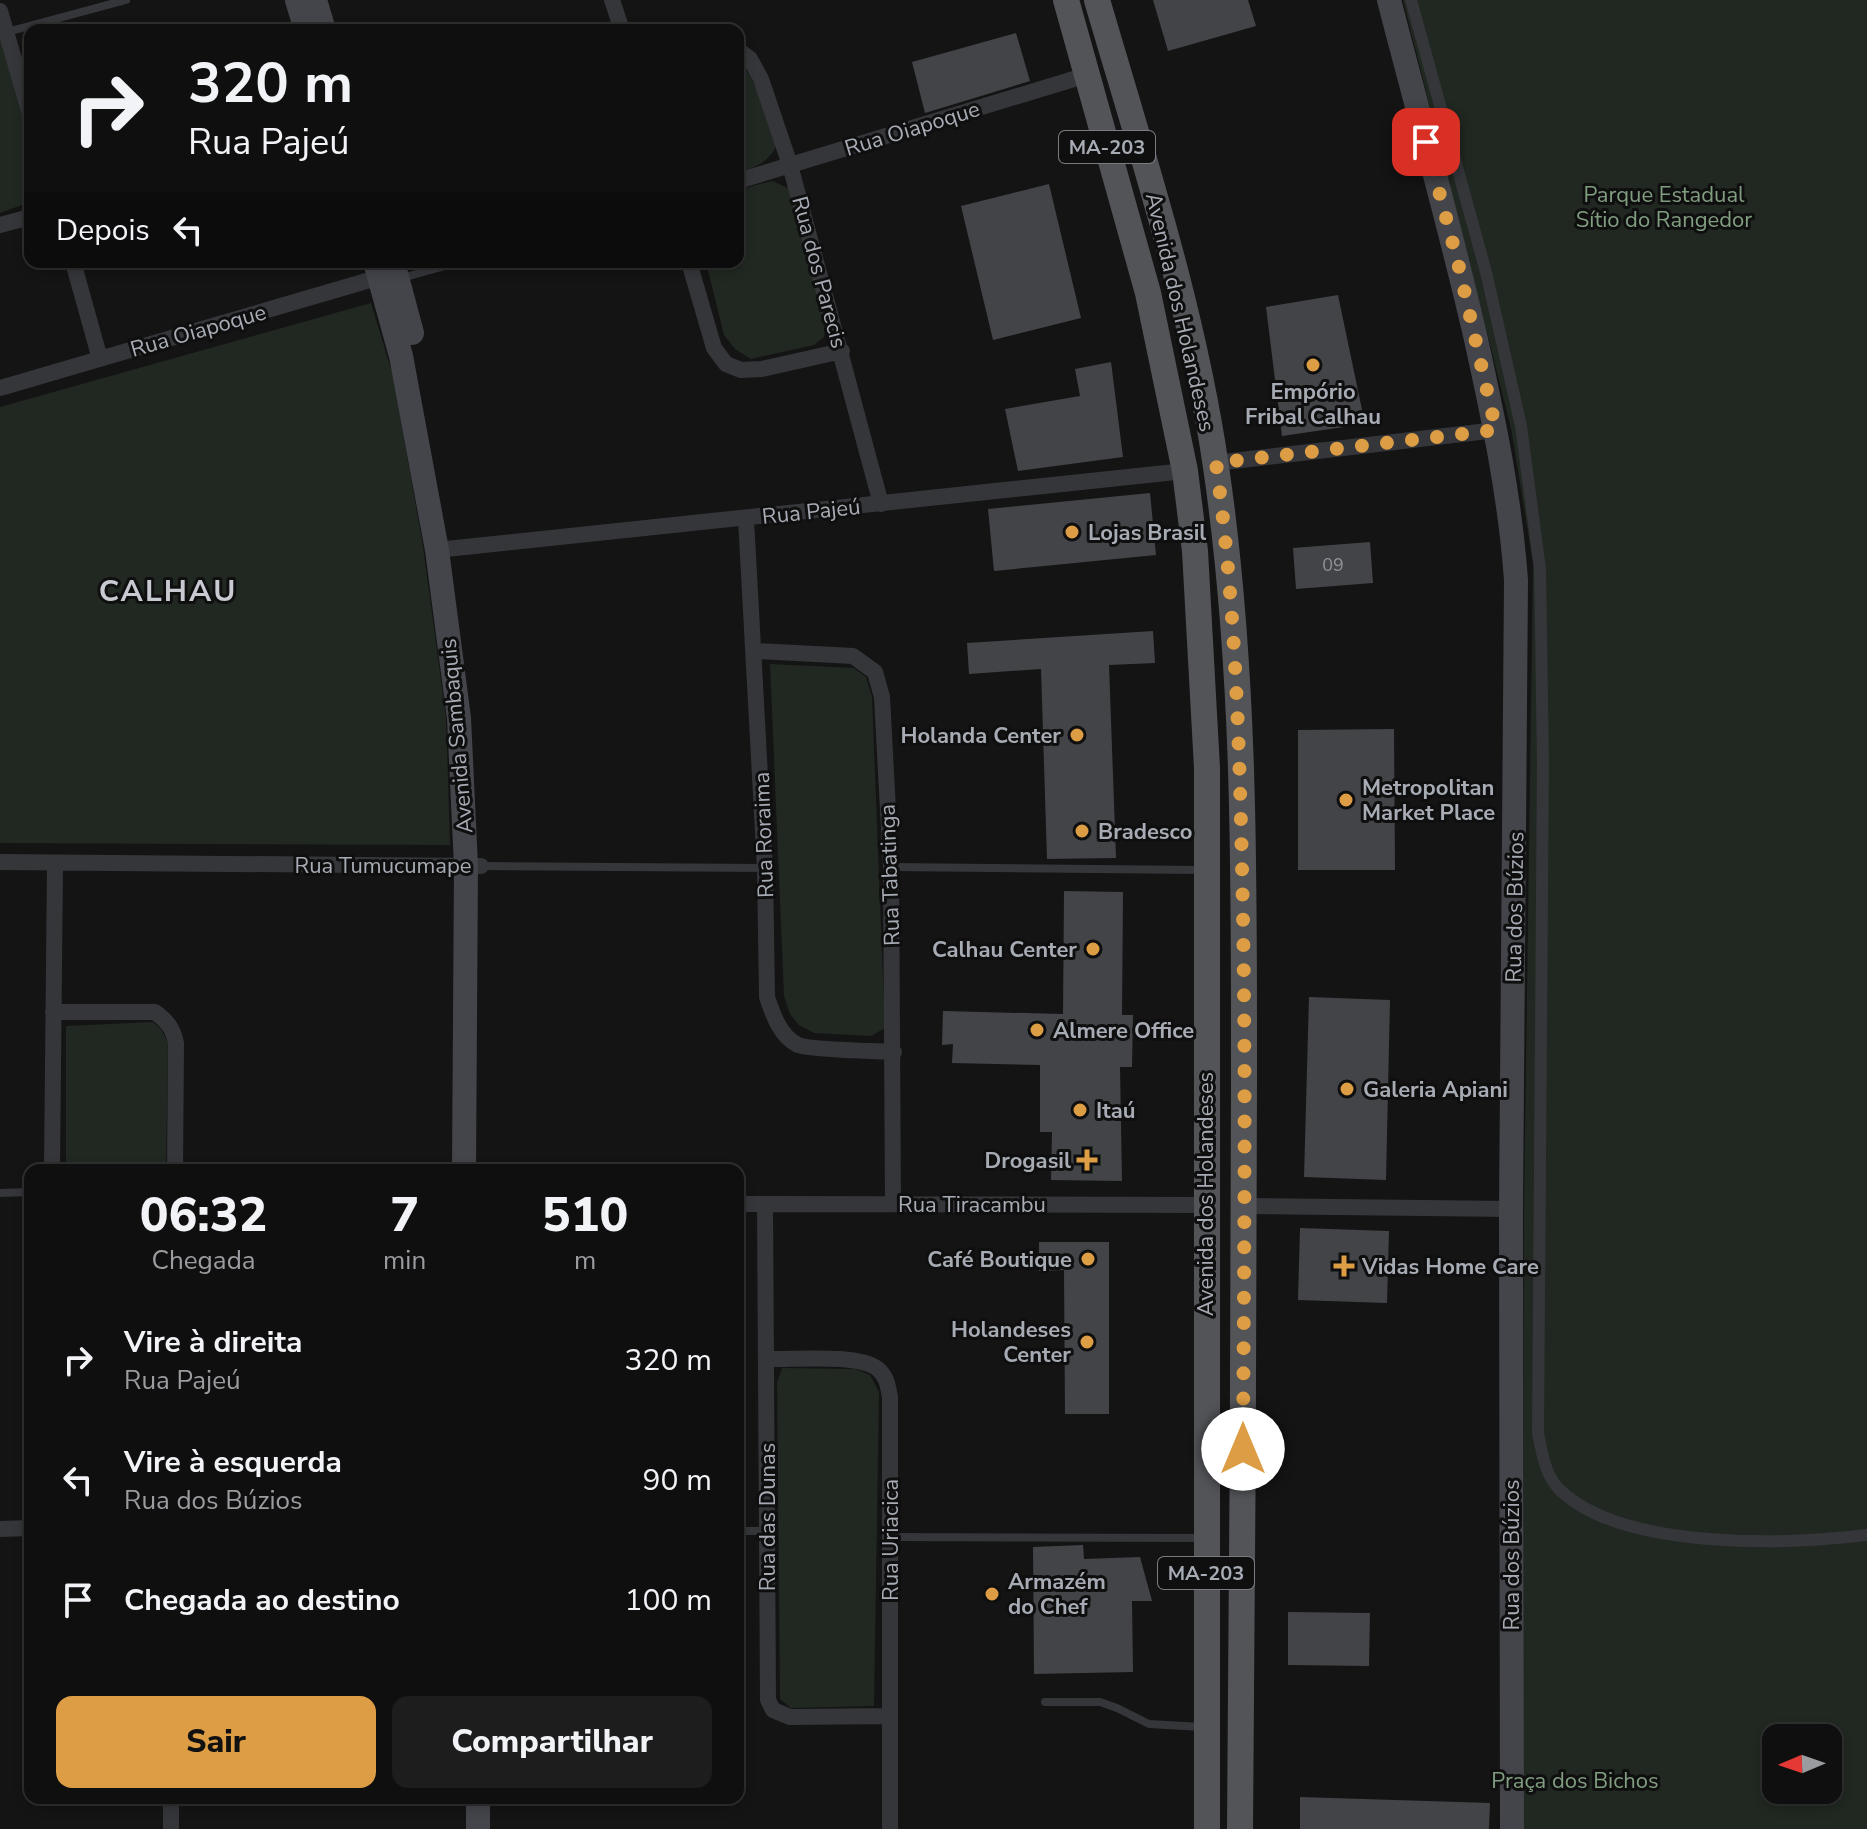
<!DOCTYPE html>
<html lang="pt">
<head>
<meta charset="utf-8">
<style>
	:root { --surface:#0f0f10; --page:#1d1d1e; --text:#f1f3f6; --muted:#9b9c9f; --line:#2f2f30; --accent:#dd9d44 }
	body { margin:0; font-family:"Nunito Sans",sans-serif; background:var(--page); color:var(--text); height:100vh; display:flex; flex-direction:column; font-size:30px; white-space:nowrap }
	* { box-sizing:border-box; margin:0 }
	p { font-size:26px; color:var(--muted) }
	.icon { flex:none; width:44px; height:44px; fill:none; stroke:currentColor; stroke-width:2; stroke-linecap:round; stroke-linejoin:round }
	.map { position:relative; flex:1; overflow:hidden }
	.sheet { position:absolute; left:24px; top:1164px; width:720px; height:640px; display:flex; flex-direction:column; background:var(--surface); border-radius:16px; box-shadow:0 4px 12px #0003,0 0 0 2px var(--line) }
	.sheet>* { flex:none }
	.guide { position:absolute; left:24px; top:24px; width:720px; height:244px; border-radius:16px; box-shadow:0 4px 12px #0003,0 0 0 2px var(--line); background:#0f0f10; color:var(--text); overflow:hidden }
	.needle { width:52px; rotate:268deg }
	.buttons { position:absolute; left:1762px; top:1724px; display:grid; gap:16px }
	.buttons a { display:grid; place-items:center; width:80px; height:80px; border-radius:16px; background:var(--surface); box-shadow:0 4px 12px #0003,0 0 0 2px var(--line); font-size:40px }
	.pin { position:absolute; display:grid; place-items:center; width:68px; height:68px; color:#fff; margin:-34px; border-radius:16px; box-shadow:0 4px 12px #0006 }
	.me { position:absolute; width:88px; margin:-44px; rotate:0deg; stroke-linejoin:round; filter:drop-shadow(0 0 6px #0008) }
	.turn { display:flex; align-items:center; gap:28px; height:168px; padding:0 32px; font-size:36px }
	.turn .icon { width:104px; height:104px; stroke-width:2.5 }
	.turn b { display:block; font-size:56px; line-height:68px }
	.then { display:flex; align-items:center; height:76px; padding:0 32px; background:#0003; gap:16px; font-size:30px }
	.eta { display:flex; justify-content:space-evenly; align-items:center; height:136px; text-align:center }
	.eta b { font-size:48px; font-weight:800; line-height:56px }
	.cta { display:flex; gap:16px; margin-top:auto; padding:16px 32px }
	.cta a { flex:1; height:92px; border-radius:16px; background:var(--accent); color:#111; font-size:32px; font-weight:800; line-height:92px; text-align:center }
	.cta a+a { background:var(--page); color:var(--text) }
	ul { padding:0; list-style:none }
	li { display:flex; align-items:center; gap:24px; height:120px; padding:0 32px }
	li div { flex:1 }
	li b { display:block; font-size:30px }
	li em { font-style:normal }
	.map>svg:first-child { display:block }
</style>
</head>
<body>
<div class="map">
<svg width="1867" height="1829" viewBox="0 0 1867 1829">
	<rect width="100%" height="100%" fill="#141415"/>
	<path fill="#202821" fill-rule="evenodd" d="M 1403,0 L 1867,0 L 1867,1829 L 1524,1829 L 1524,1208 L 1533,563 L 1511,428 ZM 1776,1738 L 1828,1738 L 1828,1790 L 1776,1790 Z
		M 0,36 L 30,136 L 30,202 L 0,213 Z
		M 738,61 C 757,76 768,123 776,147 C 766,164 756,167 738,173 Z
		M 772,181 L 790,189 L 826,324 L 824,337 L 814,345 L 751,359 L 735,349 L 724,335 L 706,262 L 738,262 L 738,190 Z
		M 371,303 L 393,376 L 423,546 L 446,717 L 450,845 L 0,843 L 0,407 Z
		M 770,664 L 854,668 L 866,677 L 872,697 L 885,1028 L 871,1036 L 814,1033 L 799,1025 L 790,1014 L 784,996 Z
		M 153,1022 L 161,1029 L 168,1043 L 166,1170 L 66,1170 L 66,1026 Z
		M 782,1368 L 855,1369 L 870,1375 L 879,1392 L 874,1706 L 791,1708 L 780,1699 L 777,1383 Z"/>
	<path fill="#434448" d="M 1153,0 L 1248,0 L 1256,26 L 1168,51 Z
		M 1016,33 L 1030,81 L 925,113 L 912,62 Z
		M 1049,184 L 1081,318 L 993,340 L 961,206 Z
		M 1338,295 L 1365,424 L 1282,436 L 1266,307 Z
		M 1111,362 L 1123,457 L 1018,471 L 1005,409 L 1080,396 L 1075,369 Z
		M 1150,493 L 1156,555 L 994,571 L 988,509 Z
		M 1370,542 L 1373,583 L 1296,589 L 1293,548 Z
		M 1153,631 L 1155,663 L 1109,665 L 1116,858 L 1047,859 L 1041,669 L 969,674 L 967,643 Z
		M 1394,729 L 1395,870 L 1298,870 L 1298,730 Z
		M 1064,891 L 1123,892 L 1122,1015 L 1133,1015 L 1132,1067 L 1120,1067 L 1122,1181 L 1051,1180 L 1052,1132 L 1040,1132 L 1040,1065 L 952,1063 L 953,1044 L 942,1045 L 943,1011 L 1063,1014 Z
		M 1309,997 L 1390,1000 L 1386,1180 L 1304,1177 Z
		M 1300,1228 L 1389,1231 L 1387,1303 L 1298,1300 Z
		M 1039,1242 L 1109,1242 L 1109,1414 L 1065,1414 L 1064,1270 L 1039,1271 Z
		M 1083,1545 L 1084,1559 L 1140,1557 L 1152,1601 L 1132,1601 L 1133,1672 L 1034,1674 L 1033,1547 Z
		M 1288,1612 L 1370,1613 L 1369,1666 L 1288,1665 Z
		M 1300,1797 L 1490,1803 L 1489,1829 L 1300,1829 Z"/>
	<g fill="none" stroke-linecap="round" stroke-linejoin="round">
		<path stroke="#35363a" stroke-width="8" d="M 7,32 L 126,0
			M 402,278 L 459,262
			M 481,866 L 764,868
			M 891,867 L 1201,870
			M 0,1193 L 30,1192
			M 738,1531 L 767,1531
			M 891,1537 L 1205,1538
			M 1045,1702 L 1100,1702 L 1117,1708 L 1149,1724 L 1202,1727"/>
		<path stroke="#35363a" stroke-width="12" d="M 1411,0 L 1486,272 L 1521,426 L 1540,569 L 1543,761 L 1538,1433 C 1542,1452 1545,1476 1560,1490 C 1622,1550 1785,1545 1867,1535"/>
		<path stroke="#35363a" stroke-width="16" d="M 612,0 L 622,30
			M 0,11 L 30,114
			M 738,50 L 750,59 L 761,79 L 790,165 L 881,504
			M 738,181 L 1087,75
			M 0,225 L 30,217
			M 73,262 L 100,359
			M 689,262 L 714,348 L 726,364 L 741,370 L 762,369 L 842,351
			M 0,388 L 387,275
			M 1216,463 L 1496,430
			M 746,519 L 765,868 L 767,997 C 773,1015 780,1036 798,1045 C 809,1050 876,1051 894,1052
			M 437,550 L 1185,471
			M 755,651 L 853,656 L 875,672 L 882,697 L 891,867 L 893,1204
			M 0,862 L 481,866
			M 53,1012 L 155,1012 C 167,1021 173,1028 176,1043 L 175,1170
			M 52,1170 L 55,863
			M 738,1204 L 1205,1205
			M 765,1204 L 768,1700 L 773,1710 L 790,1717 L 890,1716
			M 1244,1206 L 1511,1209
			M 766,1359 C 792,1360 858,1353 878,1369 C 887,1377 888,1386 890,1397 L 890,1829
			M 0,1529 L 30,1528
			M 171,1829 L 171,1798"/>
		<path stroke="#43454a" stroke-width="24" d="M 297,0 L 306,30
			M 315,0 L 324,30
			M 1389,0 C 1418,112 1449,223 1475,335 C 1493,416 1510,496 1516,580 L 1511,1209 L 1512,1829
			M 375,262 L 401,356 L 437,550 L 459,718 L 466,866 L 464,1170
			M 393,262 L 412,333
			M 478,1829 L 478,1798"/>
		<path stroke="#525458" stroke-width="26" d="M 1066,0 L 1148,293 L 1185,471 L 1195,551 L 1207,768 L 1207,1829
			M 1097,0 C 1142,154 1193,308 1216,467 C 1246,672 1244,881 1244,1087 C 1244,1334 1242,1582 1240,1829"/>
	</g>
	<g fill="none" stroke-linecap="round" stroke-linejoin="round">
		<path stroke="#dd9d44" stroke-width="14" stroke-dasharray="0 25.2" d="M 1243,1449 C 1244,1271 1246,1093 1243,916 C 1240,764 1237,614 1216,463 L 1496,430 L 1458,263 L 1426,142"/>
	</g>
	<g fill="#dd9d44" stroke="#0f0f10" stroke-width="3">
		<circle cx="1313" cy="365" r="8"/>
		<circle cx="1072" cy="532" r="8"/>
		<circle cx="1077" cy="735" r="8"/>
		<circle cx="1346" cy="800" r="8"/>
		<circle cx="1082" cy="831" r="8"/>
		<circle cx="1093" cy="949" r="8"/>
		<circle cx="1037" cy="1030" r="8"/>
		<circle cx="1347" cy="1089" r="8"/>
		<circle cx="1080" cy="1110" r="8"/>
		<path d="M1083 1148h8v8h8v8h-8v8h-8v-8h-8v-8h8z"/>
		<circle cx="1088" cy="1259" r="8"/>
		<path d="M1340 1254h8v8h8v8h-8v8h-8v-8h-8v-8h8z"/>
		<circle cx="1087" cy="1342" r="8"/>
		<circle cx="992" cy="1594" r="8"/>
	</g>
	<g text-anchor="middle" stroke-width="6" stroke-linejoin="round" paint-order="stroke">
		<g font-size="18" fill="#8e9299">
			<text x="1333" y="571">09</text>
		</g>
		<g fill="#0f0f10" stroke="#797d83" stroke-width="2">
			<rect x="1059" y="131" width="96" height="32" rx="6"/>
			<rect x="1158" y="1557" width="96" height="32" rx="6"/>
		</g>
		<g font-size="20" font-weight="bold" fill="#a7acb4">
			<text x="1107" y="154">MA-203</text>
			<text x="1206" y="1580">MA-203</text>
		</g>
		<g font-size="22" fill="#a7acb4" stroke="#0f0f10">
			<text transform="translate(912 128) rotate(-17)" y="8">Rua Oiapoque</text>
			<text transform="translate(820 272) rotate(75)" y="8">Rua dos Parecis</text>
			<text transform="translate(1181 312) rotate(77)" y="8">Avenida dos Holandeses</text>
			<text transform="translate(198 330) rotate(-16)" y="8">Rua Oiapoque</text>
			<text transform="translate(811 511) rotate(-6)" y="8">Rua Pajeú</text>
			<text transform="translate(456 736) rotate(-95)" y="8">Avenida Sambaquis</text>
			<text transform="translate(763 835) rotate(-92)" y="8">Rua Roraima</text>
			<text x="383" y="873">Rua Tumucumape</text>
			<text transform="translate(889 875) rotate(-92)" y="8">Rua Tabatinga</text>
			<text transform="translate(1514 907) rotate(-89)" y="8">Rua dos Búzios</text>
			<text transform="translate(1205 1194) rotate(-90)" y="8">Avenida dos Holandeses</text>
			<text x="972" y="1212">Rua Tiracambu</text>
			<text transform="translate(767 1517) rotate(-90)" y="8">Rua das Dunas</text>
			<text transform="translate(890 1540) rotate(-90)" y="8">Rua Uriacica</text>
			<text transform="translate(1511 1555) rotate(-90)" y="8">Rua dos Búzios</text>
		</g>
		<g font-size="22" fill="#819d80" stroke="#0f0f10">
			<text x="1664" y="202">Parque Estadual<tspan x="1664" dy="25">Sítio do Rangedor</tspan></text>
			<text x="1575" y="1788">Praça dos Bichos</text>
		</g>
		<g font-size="22" font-weight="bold" fill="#a7acb4" stroke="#0f0f10" text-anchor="start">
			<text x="1313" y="399" text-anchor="middle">Empório<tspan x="1313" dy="25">Fribal Calhau</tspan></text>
			<text x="1088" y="540">Lojas Brasil</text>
			<text x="1061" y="743" text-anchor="end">Holanda Center</text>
			<text x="1362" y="795">Metropolitan<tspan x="1362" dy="25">Market Place</tspan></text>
			<text x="1098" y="839">Bradesco</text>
			<text x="1077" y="957" text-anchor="end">Calhau Center</text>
			<text x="1053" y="1038">Almere Office</text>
			<text x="1363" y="1097">Galeria Apiani</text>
			<text x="1096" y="1118">Itaú</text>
			<text x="1071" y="1168" text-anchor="end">Drogasil</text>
			<text x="1072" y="1267" text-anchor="end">Café Boutique</text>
			<text x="1362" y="1274">Vidas Home Care</text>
			<text x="1071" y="1337" text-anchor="end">Holandeses<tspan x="1071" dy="25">Center</tspan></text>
			<text x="1008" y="1589">Armazém<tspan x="1008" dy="25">do Chef</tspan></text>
		</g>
		<g font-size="30" font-weight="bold" letter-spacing="2" fill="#c7cbd1" stroke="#0f0f10">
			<text x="168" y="601">CALHAU</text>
		</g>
	</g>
</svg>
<div class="buttons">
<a><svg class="needle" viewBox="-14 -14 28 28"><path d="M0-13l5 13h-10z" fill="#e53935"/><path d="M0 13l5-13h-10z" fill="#9b9c9f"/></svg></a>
</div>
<div class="pin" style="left:1426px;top:142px;background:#d93025"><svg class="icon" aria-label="arrive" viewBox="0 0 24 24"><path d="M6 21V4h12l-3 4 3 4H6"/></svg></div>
<svg class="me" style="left:1243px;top:1449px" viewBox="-20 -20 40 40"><circle r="19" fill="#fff"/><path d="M0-13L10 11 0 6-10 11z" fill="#dd9d44"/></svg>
<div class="guide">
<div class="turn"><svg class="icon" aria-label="right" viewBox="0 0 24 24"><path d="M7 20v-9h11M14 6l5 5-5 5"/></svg><div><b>320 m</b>Rua Pajeú</div></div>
<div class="then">Depois<svg class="icon" aria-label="left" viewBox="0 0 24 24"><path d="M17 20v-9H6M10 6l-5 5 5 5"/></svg></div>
</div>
<section class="sheet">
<div class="eta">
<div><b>06:32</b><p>Chegada</p></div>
<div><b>7</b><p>min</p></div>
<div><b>510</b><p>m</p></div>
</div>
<ul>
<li><svg class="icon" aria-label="right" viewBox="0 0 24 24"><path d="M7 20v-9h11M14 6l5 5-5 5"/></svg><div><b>Vire à direita</b><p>Rua Pajeú</p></div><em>320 m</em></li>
<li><svg class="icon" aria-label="left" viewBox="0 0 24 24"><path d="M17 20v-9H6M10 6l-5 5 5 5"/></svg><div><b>Vire à esquerda</b><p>Rua dos Búzios</p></div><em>90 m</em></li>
<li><svg class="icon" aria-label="arrive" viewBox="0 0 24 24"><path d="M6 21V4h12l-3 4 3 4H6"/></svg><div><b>Chegada ao destino</b></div><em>100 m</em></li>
</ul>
<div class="cta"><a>Sair</a><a>Compartilhar</a></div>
</section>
</div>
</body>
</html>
